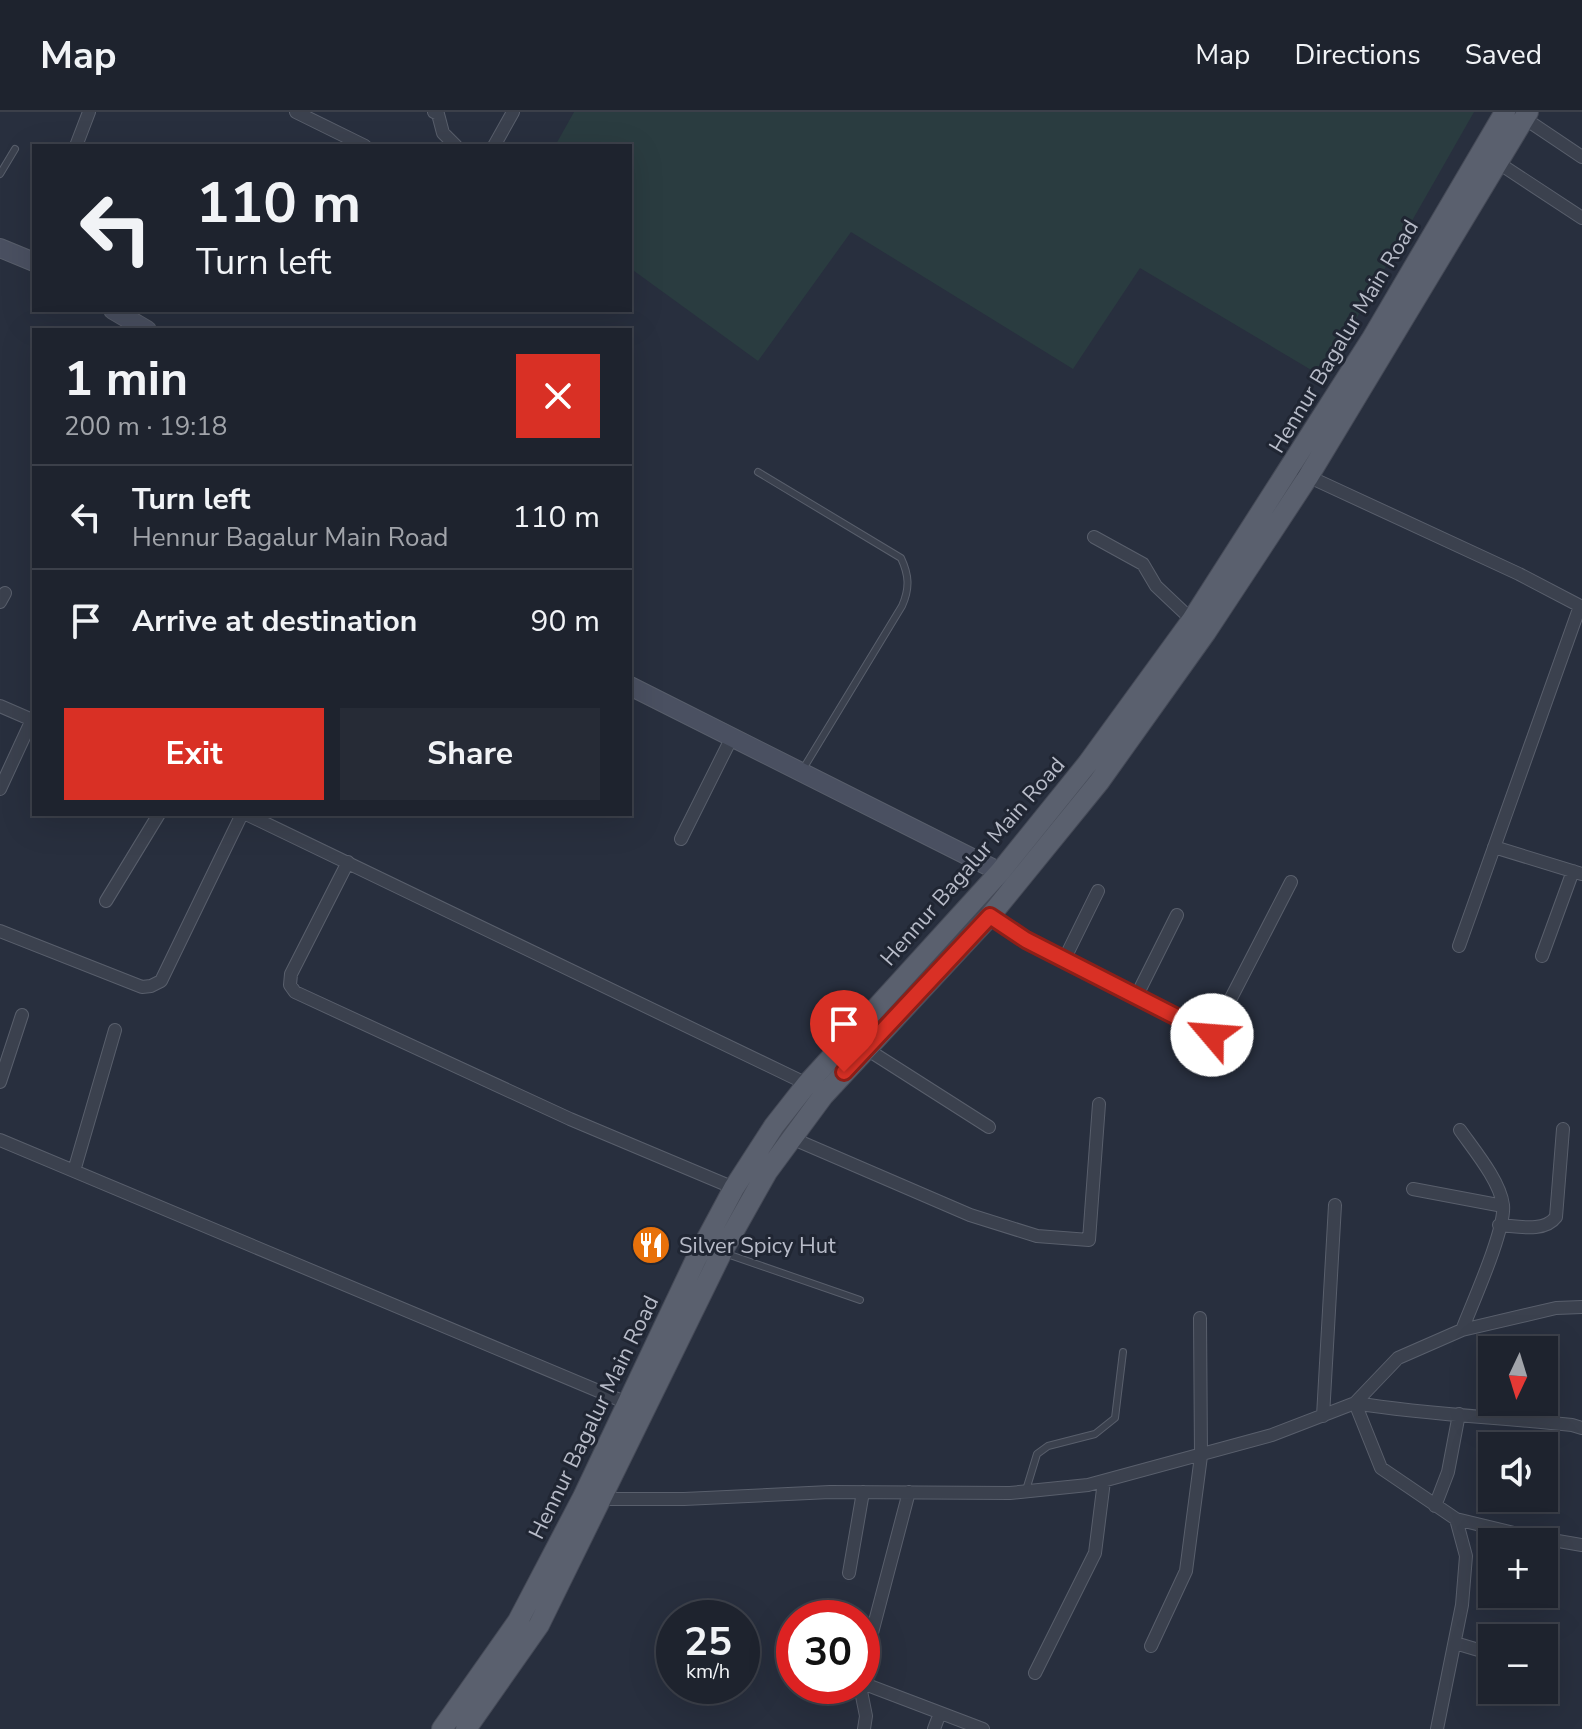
<!DOCTYPE html>
<html lang="en">
<head>
<meta charset="utf-8">
<style>
	:root { --surface:#1e232e; --page:#262b36; --text:#f1f3f6; --muted:#a1a4aa; --line:#3c404a; --accent:#d93025 }
	body { margin:0; font-family:"Nunito Sans",sans-serif; background:var(--page); color:var(--text); height:100vh; display:flex; flex-direction:column; font-size:30px; white-space:nowrap }
	* { box-sizing:border-box; margin:0 }
	p { font-size:26px; color:var(--muted) }
	.icon { flex:none; width:44px; height:44px; fill:none; stroke:currentColor; stroke-width:2; stroke-linecap:round; stroke-linejoin:round }
	.map { position:relative; flex:1; overflow:hidden }
	.sheet { position:absolute; left:32px; top:216px; width:600px; height:488px; display:flex; flex-direction:column; background:var(--surface); border-radius:0px; box-shadow:0 8px 32px #0002,0 0 0 2px var(--line) }
	.sheet>* { flex:none }
	.banner { position:absolute; left:32px; top:32px; width:600px; height:168px; border-radius:0px; box-shadow:0 8px 32px #0002,0 0 0 2px var(--line); background:#1e232e; color:var(--text); overflow:hidden }
	.needle { width:52px; rotate:184deg }
	.buttons { position:absolute; left:1478px; top:1224px; display:grid; gap:16px }
	.buttons a { display:grid; place-items:center; width:80px; height:80px; border-radius:0px; background:var(--surface); box-shadow:0 8px 32px #0002,0 0 0 2px var(--line); font-size:40px }
	.speed { position:absolute; left:656px; top:1488px; display:flex; gap:16px; font-size:40px; font-weight:700; text-align:center }
	.speed>* { display:grid; place-content:center; width:104px; height:104px; border-radius:50%; background:var(--surface); box-shadow:0 8px 32px #0002,0 0 0 2px var(--line); line-height:1 }
	.speed small { font-size:20px; font-weight:400 }
	.speed .limit { border:12px solid #d22; background:#fff; color:#111 }
	.pin { position:absolute; display:grid; place-items:center; width:68px; height:68px; color:#fff; margin:-82px -34px; border-radius:50% 50% 50% 0; rotate:-45deg; box-shadow:0 0 8px #0007 }
	.pin .icon { rotate:45deg }
	.me { position:absolute; width:88px; margin:-44px; rotate:297deg; stroke-linejoin:round; filter:drop-shadow(0 0 6px #0008) }
	.turn { display:flex; align-items:center; gap:28px; height:168px; padding:0 32px; font-size:36px }
	.turn .icon { width:104px; height:104px; stroke-width:2.5 }
	.turn b { display:block; font-size:56px; line-height:68px }
	.round { display:grid; place-items:center; flex:none; width:84px; height:84px; border-radius:0px; background:var(--page) }
	.headline { display:flex; align-items:center; justify-content:space-between; height:136px; padding:0 32px }
	h1 { font-size:48px; font-weight:700; line-height:60px }
	.action { display:flex; gap:16px; margin-top:auto; padding:16px 32px }
	.action a { flex:1; height:92px; border-radius:0px; background:var(--accent); color:#fff; font-size:32px; font-weight:700; line-height:92px; text-align:center }
	.action a+a { background:var(--page); color:var(--text) }
	ul { padding:0; list-style:none }
	li { display:flex; align-items:center; gap:24px; height:104px; padding:0 32px; border-top:2px solid var(--line) }
	li div { flex:1 }
	li b { display:block; font-size:30px }
	li em { font-style:normal }
	header { display:flex; align-items:center; gap:48px; box-sizing:border-box; height:112px; padding:0 40px; background:var(--surface); border-bottom:2px solid var(--line) }
	header strong { font-size:38px }
	nav { display:flex; gap:44px; margin-inline-start:auto; font-size:28px }
	.map>svg:first-child { display:block }
</style>
</head>
<body>
<header>
<strong>Map</strong>
<nav><a>Map</a><a>Directions</a><a>Saved</a></nav>
</header>
<div class="map">
<svg width="1582" height="1617" viewBox="0 0 1582 1617">
	<rect width="100%" height="100%" fill="#282f3e"/>
	<path fill="#2a3c40" d="M 574,0 L 1474,0 L 1323,265 L 1140,156 L 1073,257 L 851,120 L 758,249 L 630,156 L 630,34 L 555,34 Z"/>
	<g fill="none" stroke-linecap="round" stroke-linejoin="round">
		<defs>
			<path id="lane" d="M 0,62 L 15,37
				M 758,360 L 901,446 C 909,463 910,476 902,494 L 803,657
				M 727,1142 L 860,1188
				M 1026,1378 L 1037,1342 L 1048,1334 L 1095,1322 L 1115,1306 L 1123,1240"/>
			<path id="street" d="M 296,0 L 365,34
				M 434,0 L 438,2 L 443,21 L 456,34
				M 1524,6 L 1582,45
				M 76,34 L 89,0
				M 494,34 L 513,0
				M 1497,50 L 1582,106
				M 1303,362 L 1519,462 L 1582,495
				M 1094,425 L 1143,452 L 1156,474 L 1192,508
				M 0,490 L 5,481
				M 0,594 L 30,607 L 30,612 L 0,677
				M 246,702 L 807,972
				M 681,727 L 732,625
				M 1494,735 L 1582,762
				M 348,750 L 291,862 L 290,873 L 295,880 L 570,1007 L 734,1076
				M 106,789 L 159,702
				M 990,804 L 1026,828 L 1223,929
				M 0,819 L 142,875 L 151,874 L 161,869 L 242,702
				M 1459,834 L 1580,494
				M 1542,844 L 1573,759
				M 1064,848 L 1098,779
				M 1136,885 L 1177,803
				M 1212,923 L 1291,770
				M 865,936 L 989,1015
				M 0,970 L 22,903
				M 1460,1018 C 1474,1038 1500,1069 1503,1093 C 1506,1117 1472,1192 1462,1218
				M 789,1025 L 970,1103 L 1037,1124 L 1089,1128 L 1099,992
				M 0,1028 L 627,1291
				M 74,1059 L 115,918
				M 1413,1077 L 1503,1094
				M 1499,1113 C 1517,1114 1544,1121 1556,1105 L 1563,1017
				M 1355,1291 L 1381,1356 L 1456,1407 L 1466,1444 L 1462,1493 L 1437,1617
				M 1355,1291 C 1427,1303 1499,1305 1572,1313 L 1582,1316
				M 1323,1304 L 1335,1093
				M 598,1387 L 684,1387 L 830,1380 L 1010,1381 L 1088,1373 L 1272,1323 L 1355,1291 L 1398,1246 L 1462,1218 L 1556,1196 L 1582,1195
				M 1435,1394 L 1448,1360 L 1459,1302
				M 1456,1407 L 1518,1422 L 1582,1433
				M 849,1461 L 863,1380
				M 1455,1531 L 1492,1542
				M 1151,1534 L 1186,1459 L 1201,1344 L 1200,1206
				M 862,1559 L 909,1380
				M 1035,1561 L 1095,1441 L 1104,1369
				M 862,1571 L 983,1617
				M 860,1574 L 866,1604 L 864,1617
				M 934,1617 L 940,1601"/>
			<path id="secondary" d="M 0,136 L 34,150
				M 113,198 L 147,218
				M 630,574 L 1000,760 L 1011,769"/>
			<path id="primary" d="M 442,1617 L 518,1509 L 583,1385 L 696,1147 L 734,1076 L 774,1014 L 807,972 L 1000,760 L 1088,651 L 1192,508 L 1371,228 L 1505,0
				M 466,1617 L 539,1513 L 722,1140 L 767,1060 L 823,984 L 990,804 L 1099,670 L 1206,520 L 1308,365 L 1528,0"/>
		</defs>
		<use href="#lane" stroke="#595f6c" stroke-width="8"/>
		<use href="#street" stroke="#595f6c" stroke-width="14"/>
		<use href="#secondary" stroke="#595f6c" stroke-width="20"/>
		<use href="#primary" stroke="#454a57" stroke-width="22"/>
		<use href="#lane" stroke="#3b414e" stroke-width="6"/>
		<use href="#street" stroke="#3b414e" stroke-width="12"/>
		<use href="#secondary" stroke="#4a5061" stroke-width="18"/>
		<use href="#primary" stroke="#5a606e" stroke-width="20"/>
	</g>
	<g fill="none" stroke-linecap="round" stroke-linejoin="round">
		<defs>
			<path id="route" d="M 844,960 L 990,804 L 1026,828 L 1212,923"/>
		</defs>
		<use href="#route" stroke="#8d1f18" stroke-width="20"/>
		<use href="#route" stroke="#d93025" stroke-width="14"/>
	</g>
	<defs>
		<symbol id="restaurant-disc" viewBox="-11 -11 22 22"><circle r="9.5" fill="#e8710a" stroke="#202633"/><path d="M-5-6h1v4h1v-4h1v4h1v-4h1v5L-1.5 .5V6h-2V.5L-5-1ZM5-6V6H3V1.5H1.5Q1.5-4 5-6Z" fill="#fff"/></symbol>
	</defs>
	<g fill-rule="evenodd">
		<use href="#restaurant-disc" x="629" y="1111" width="44" height="44"/>
	</g>
	<g text-anchor="middle" stroke-width="6" stroke-linejoin="round" paint-order="stroke">
		<g font-size="22" fill="#b8bcc9" stroke="#202633">
			<text transform="translate(1343 224) rotate(-59)" y="8">Hennur Bagalur Main Road</text>
			<text transform="translate(972 749) rotate(-49)" y="8">Hennur Bagalur Main Road</text>
			<text transform="translate(593 1305) rotate(-64)" y="8">Hennur Bagalur Main Road</text>
		</g>
		<g font-size="22" fill="#b8bcc9" stroke="#202633" text-anchor="start">
			<text x="679" y="1141">Silver Spicy Hut</text>
		</g>
	</g>
</svg>
<div class="buttons">
<a><svg class="needle" viewBox="-14 -14 28 28"><path d="M0-13l5 13h-10z" fill="#e53935"/><path d="M0 13l5-13h-10z" fill="#a1a4aa"/></svg></a>
<a><svg class="icon" aria-label="sound" viewBox="0 0 24 24"><path d="M4 9h4l5-4v14l-5-4H4zM17 9q2 3 0 6"/></svg></a>
<a>+</a>
<a>−</a>
</div>
<div class="speed"><div>25<small>km/h</small></div><div class="limit">30</div></div>
<div class="pin" style="left:844px;top:960px;background:#d93025"><svg class="icon" aria-label="arrive" viewBox="0 0 24 24"><path d="M6 21V4h12l-3 4 3 4H6"/></svg></div>
<svg class="me" style="left:1212px;top:923px" viewBox="-20 -20 40 40"><circle r="19" fill="#fff"/><path d="M0-13L10 11 0 6-10 11z" fill="#d93025"/></svg>
<div class="banner">
<div class="turn"><svg class="icon" aria-label="left" viewBox="0 0 24 24"><path d="M17 20v-9H6M10 6l-5 5 5 5"/></svg><div><b>110 m</b>Turn left</div></div>
</div>
<section class="sheet">
<div class="headline"><div><h1>1 min</h1><p>200 m · 19:18</p></div><a class="round" style="background:#d93025;color:#fff"><svg class="icon" aria-label="close" viewBox="0 0 24 24"><path d="M6 6l12 12M18 6L6 18"/></svg></a></div>
<ul>
<li><svg class="icon" aria-label="left" viewBox="0 0 24 24"><path d="M17 20v-9H6M10 6l-5 5 5 5"/></svg><div><b>Turn left</b><p>Hennur Bagalur Main Road</p></div><em>110 m</em></li>
<li><svg class="icon" aria-label="arrive" viewBox="0 0 24 24"><path d="M6 21V4h12l-3 4 3 4H6"/></svg><div><b>Arrive at destination</b></div><em>90 m</em></li>
</ul>
<div class="action"><a>Exit</a><a>Share</a></div>
</section>
</div>
</body>
</html>
